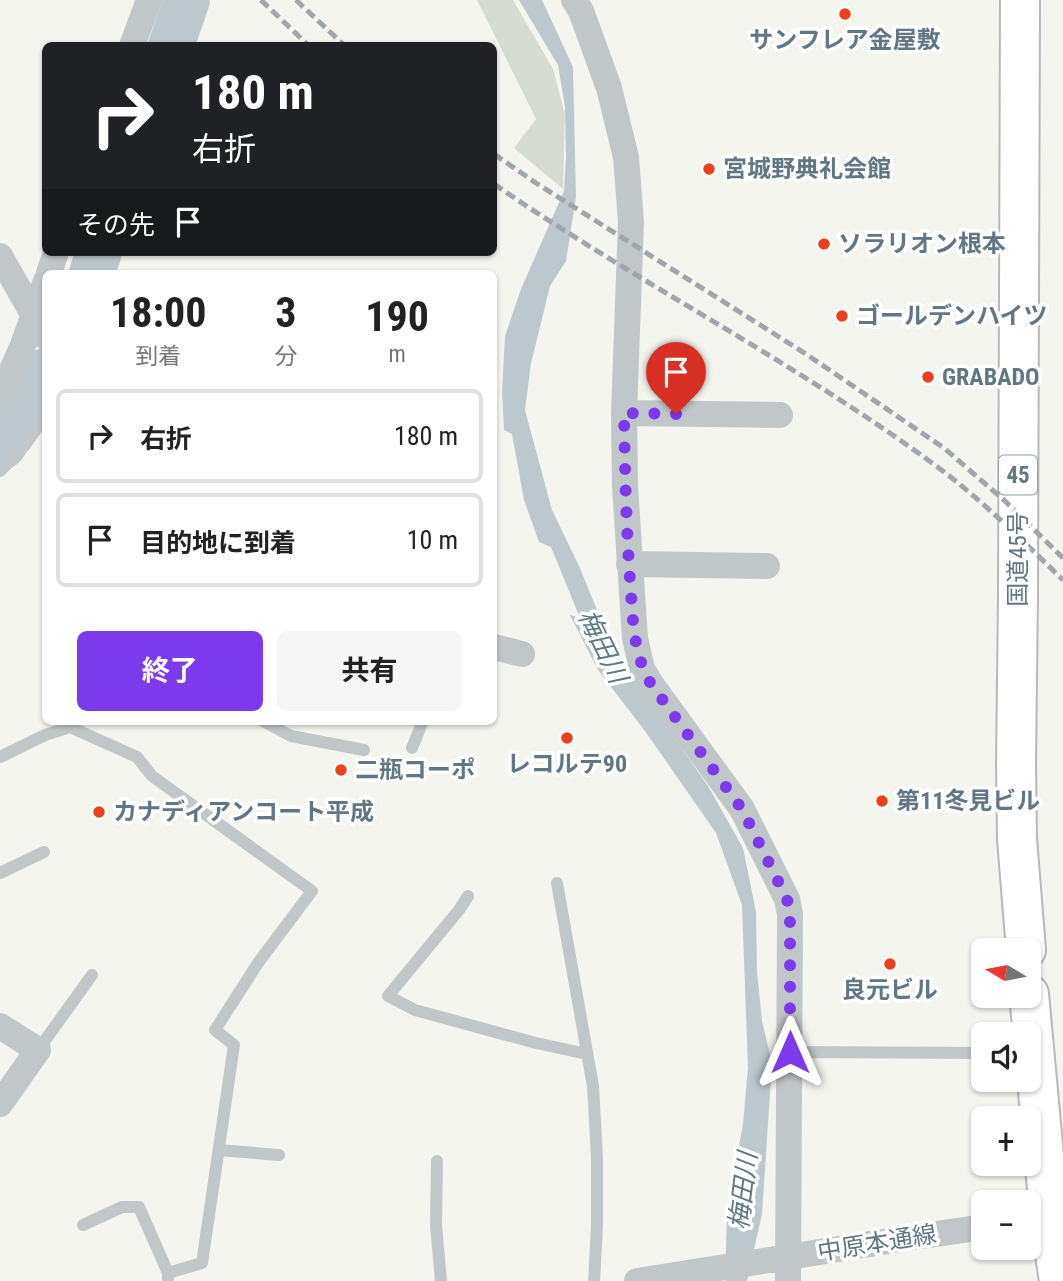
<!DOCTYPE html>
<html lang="ja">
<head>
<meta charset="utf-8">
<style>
	:root { --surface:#fff; --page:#f6f6f6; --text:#222; --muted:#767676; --line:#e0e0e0; --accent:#7c3aed }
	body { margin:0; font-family:"Roboto Condensed","Noto Sans JP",sans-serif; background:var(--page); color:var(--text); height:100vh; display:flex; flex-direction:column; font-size:26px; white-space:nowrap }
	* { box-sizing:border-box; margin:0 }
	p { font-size:23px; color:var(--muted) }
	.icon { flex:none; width:38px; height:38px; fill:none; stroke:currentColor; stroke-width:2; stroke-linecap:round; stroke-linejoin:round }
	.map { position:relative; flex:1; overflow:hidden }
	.drawer { position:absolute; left:42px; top:270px; width:455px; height:455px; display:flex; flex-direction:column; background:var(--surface); border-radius:10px; box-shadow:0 2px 5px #0004 }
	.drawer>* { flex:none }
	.hud { position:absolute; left:42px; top:42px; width:455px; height:214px; border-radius:10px; box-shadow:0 2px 5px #0004; background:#202124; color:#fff; overflow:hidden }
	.needle { width:46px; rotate:280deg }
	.controls { position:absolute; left:971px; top:938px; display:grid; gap:14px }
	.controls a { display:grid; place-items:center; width:70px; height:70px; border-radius:10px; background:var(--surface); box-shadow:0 2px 5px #0004; font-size:35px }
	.pin { position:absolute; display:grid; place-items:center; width:60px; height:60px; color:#fff; margin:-72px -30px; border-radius:50% 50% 50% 0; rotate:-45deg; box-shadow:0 0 7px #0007 }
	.pin .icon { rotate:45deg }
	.me { position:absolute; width:77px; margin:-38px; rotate:0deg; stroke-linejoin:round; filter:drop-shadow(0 0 5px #0008) }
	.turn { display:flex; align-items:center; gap:24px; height:147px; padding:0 35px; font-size:32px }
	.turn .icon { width:91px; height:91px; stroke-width:2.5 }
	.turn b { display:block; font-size:49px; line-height:60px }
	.then { display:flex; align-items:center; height:66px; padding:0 35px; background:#0003; gap:14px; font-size:26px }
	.eta { display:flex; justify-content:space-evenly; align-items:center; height:119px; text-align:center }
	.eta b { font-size:42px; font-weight:700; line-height:49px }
	.primary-button { display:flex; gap:14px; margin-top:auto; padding:14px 35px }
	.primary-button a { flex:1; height:80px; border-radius:10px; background:var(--accent); color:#fff; font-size:28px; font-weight:700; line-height:80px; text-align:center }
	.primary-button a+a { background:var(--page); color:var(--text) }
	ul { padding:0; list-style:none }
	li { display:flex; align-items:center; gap:21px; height:94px; margin:0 14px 10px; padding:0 21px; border:4px solid var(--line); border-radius:10px }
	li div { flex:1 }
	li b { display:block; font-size:26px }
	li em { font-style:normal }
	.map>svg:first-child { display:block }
</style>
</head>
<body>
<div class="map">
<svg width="1063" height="1281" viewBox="0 0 1063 1281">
	<rect width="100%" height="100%" fill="#f5f5f0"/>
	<path fill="#d6dcd1" d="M 166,0 L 183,0 L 166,45 L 148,45 Z
		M 477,0 L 513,0 L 553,69 L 565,114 L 563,189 L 514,148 L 536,119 Z"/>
	<path fill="#bcc8cd" d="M 519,0 L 542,0 L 573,67 L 576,197 L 566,261 L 550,286 L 531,363 L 525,410 L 552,510 L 579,566 L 602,622 L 610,632 L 624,666 L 708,786 L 743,848 L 756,912 L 757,972 L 762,1021 L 772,1063 L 762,1214 L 747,1281 L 725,1281 L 727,1212 L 743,1124 L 748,1068 L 742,905 L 716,833 L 645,731 L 598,670 L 570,615 L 580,618 L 551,547 L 539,542 L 524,500 L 512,434 L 504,430 L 502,390 L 505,336 L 521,289 L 564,191 L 566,156 L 565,107 L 558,65 Z"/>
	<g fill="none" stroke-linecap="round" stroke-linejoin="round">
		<path stroke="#bcc8cd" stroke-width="46" d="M 171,46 L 187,0
			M 92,273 L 99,252
			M 0,448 L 4,445 L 46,371"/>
		<defs>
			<path id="highway" d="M 1020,0 L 1018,594 L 1016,764 L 1017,839 L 1026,950
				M 1029,994 L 1050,1221 L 1059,1281"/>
		</defs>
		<use href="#highway" stroke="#b6b9bc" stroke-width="42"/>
		<path stroke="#c1c6c8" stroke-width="12" d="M 0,471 L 25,445 L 46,415
			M 263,721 L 291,736 L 364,750
			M 412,748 L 423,721
			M 0,757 L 45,735 L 70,727 L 137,757 L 152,776 L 312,891 L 258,963 L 215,1030 L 234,1045 L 202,1263 L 168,1273 L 168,1281
			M 0,873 L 44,852
			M 557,883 L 593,1086 L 597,1157 L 597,1227 L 594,1281
			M 468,896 L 459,910 L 388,996 L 415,1010 L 536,1043 L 587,1054
			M 38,1050 L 92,975
			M 790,1052 L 984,1053
			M 219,1150 L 279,1155
			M 437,1161 L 436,1225 L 441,1281
			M 83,1225 L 122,1207 L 139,1207 L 168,1273"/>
		<path stroke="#c1c6c8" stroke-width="26" d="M 574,0 L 581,11 L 609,88 L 626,157 L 631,222 L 624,413 L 625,487 L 635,638 L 642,669 L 651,684 L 742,809 L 787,899 L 790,914 L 788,1281
			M 132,46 L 149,0
			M 0,256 L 46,337
			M 49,273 L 56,252
			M 0,393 L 4,388 L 23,345 L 46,281
			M 624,413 L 780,415
			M 629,564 L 767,566
			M 494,647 L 522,654
			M 0,1026 L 38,1050 L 0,1104
			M 637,1281 L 895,1240 L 984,1227"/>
		<use href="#highway" stroke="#fff" stroke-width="38"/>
		<path stroke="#9fa7ac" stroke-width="5" stroke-dasharray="10 5" stroke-linecap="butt" d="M 261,0 L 309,46
			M 296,0 L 345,46
			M 494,154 L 536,183 L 806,354 L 944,448 L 1005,501 L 1063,558
			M 494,184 C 635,281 789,359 928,460 C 977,495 1020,538 1063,580"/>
	</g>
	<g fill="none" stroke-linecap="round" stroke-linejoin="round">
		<path stroke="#7c3aed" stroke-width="12" stroke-dasharray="0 21.6" d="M 676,414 L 624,413 C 625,469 626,524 630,580 C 633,616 632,652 651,684 L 742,809 L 787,899 L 790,914 L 790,1052"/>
	</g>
	<g fill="#eb411a" stroke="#fff" stroke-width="2.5">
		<circle cx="845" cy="14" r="7"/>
		<circle cx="709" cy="169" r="7"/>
		<circle cx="824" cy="244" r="7"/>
		<circle cx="842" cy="316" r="7"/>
		<circle cx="928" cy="377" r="7"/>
		<circle cx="567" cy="738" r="7"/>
		<circle cx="341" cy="770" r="7"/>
		<circle cx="882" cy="801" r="7"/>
		<circle cx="99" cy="812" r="7"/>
		<circle cx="890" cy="964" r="7"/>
	</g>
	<g text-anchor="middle" stroke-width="7" stroke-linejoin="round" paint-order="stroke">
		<rect fill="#fff" stroke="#919fa8" stroke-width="2" x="999" y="455.5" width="38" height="39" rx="5"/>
		<g font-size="23" font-weight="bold" fill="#627683">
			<text x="1018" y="483">45</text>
		</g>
		<g font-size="24" font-weight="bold" fill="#627683" stroke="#fff" text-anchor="start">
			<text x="845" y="48" text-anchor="middle">サンフレア金屋敷</text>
			<text x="723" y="177">宮城野典礼会館</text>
			<text x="838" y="252">ソラリオン根本</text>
			<text x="856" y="324">ゴールデンハイツ</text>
			<text x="942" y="385">GRABADO</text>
			<text x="567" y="772" text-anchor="middle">レコルテ90</text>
			<text x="355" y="778">二瓶コーポ</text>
			<text x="896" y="809">第11冬見ビル</text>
			<text x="113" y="820">カナディアンコート平成</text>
			<text x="890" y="998" text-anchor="middle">良元ビル</text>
		</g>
		<g font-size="24" fill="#627683" stroke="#fff">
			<text transform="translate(1018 559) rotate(-90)" y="8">国道45号</text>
			<text transform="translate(877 1243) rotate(-9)" y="8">中原本通線</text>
		</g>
		<g font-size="26" font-style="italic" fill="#5e7980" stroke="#fff">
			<text transform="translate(603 646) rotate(64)" y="9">梅田川</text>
			<text transform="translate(743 1191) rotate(-83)" y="9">梅田川</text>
		</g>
	</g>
</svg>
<div class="controls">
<a><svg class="needle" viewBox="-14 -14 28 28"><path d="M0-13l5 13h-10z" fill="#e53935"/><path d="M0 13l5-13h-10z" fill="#767676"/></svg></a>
<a><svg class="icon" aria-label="sound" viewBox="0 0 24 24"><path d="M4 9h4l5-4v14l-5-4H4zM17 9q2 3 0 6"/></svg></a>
<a>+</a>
<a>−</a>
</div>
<div class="pin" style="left:676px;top:414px;background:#d93025"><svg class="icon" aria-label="arrive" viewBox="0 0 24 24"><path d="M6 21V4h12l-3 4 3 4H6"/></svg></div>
<svg class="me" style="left:790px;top:1052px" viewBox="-20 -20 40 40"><path d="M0-17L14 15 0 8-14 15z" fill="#7c3aed" stroke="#fff" stroke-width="4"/></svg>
<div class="hud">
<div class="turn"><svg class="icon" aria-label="right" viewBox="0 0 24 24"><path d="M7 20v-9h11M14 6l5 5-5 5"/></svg><div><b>180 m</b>右折</div></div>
<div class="then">その先<svg class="icon" aria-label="arrive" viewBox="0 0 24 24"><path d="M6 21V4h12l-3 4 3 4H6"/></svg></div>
</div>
<section class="drawer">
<div class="eta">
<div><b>18:00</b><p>到着</p></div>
<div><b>3</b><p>分</p></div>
<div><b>190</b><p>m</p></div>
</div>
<ul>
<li><svg class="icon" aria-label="right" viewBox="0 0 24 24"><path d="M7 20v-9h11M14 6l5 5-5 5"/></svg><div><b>右折</b></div><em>180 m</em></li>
<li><svg class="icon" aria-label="arrive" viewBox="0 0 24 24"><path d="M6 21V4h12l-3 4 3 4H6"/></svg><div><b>目的地に到着</b></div><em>10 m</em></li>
</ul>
<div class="primary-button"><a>終了</a><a>共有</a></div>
</section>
</div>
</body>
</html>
